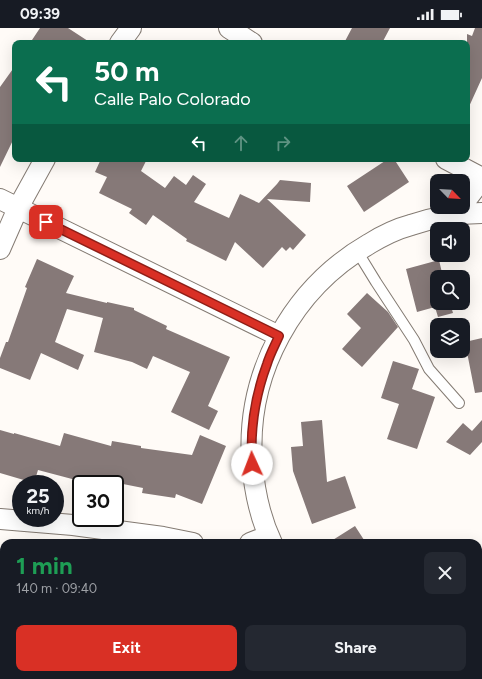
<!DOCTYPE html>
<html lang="en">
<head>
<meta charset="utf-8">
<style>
	:root { --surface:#171b24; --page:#242831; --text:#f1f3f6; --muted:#9ea1a6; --accent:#d93025 }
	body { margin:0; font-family:Figtree,sans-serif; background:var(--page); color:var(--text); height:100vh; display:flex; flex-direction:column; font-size:15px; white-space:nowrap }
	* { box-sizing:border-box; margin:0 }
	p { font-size:13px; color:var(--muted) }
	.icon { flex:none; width:22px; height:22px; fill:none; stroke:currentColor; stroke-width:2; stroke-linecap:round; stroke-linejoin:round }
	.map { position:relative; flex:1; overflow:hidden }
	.drawer { position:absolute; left:0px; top:511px; width:482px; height:140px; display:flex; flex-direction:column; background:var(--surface); border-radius:12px 12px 0 0; box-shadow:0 4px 16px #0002 }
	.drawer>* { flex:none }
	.guide { position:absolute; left:12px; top:12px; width:458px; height:122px; border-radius:8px; box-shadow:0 4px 16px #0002; background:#0b6e4f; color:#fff; overflow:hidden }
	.needle { width:26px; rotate:115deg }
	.fabs { position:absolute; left:430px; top:146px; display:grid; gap:8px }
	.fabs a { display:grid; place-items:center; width:40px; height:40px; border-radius:8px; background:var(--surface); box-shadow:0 4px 16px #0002; font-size:20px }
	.speed { position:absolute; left:12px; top:447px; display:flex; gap:8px; font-size:20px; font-weight:700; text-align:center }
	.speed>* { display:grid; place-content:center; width:52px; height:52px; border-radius:50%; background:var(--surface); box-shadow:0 4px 16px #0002; line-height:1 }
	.speed small { font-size:10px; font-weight:400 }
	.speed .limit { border:2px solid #111; border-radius:6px; background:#fff; color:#111 }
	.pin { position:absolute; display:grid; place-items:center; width:34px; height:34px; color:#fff; margin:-17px; border-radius:8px; box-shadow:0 2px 6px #0006 }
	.me { position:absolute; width:44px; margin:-22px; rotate:358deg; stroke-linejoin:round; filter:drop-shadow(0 0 3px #0008) }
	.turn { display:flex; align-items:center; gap:14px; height:84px; padding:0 16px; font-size:18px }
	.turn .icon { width:52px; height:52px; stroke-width:2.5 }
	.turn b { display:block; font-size:28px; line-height:34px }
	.lanes { display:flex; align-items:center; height:38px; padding:0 16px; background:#0003; justify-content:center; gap:20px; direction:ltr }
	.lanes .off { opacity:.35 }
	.round { display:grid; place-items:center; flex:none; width:42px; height:42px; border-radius:8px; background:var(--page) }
	.overview { display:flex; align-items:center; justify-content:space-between; height:68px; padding:0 16px }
	h1 { font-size:24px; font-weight:700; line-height:30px; color:#1e9e55 }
	.button { display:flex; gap:8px; margin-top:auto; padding:8px 16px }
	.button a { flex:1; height:46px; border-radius:8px; background:var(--accent); color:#fff; font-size:16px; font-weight:700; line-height:46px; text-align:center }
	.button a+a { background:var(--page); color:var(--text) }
	.status { display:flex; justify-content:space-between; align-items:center; height:28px; padding:0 20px; background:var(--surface); direction:ltr }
	.status svg { height:11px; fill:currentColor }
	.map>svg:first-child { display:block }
</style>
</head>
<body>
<div class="status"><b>09:39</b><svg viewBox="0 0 49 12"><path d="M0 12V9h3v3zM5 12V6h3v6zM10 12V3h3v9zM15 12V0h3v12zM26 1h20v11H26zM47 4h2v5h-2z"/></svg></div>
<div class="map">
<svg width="482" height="651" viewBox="0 0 482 651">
	<rect width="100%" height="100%" fill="#fffbf7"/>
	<path fill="#867978" d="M 40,0 L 68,0 L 91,15 L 30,15 Z
		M 352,0 L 390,0 L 382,15 L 344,15 Z
		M 475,0 L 482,0 L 482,50 L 467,83 L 467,6 L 472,8 Z
		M 15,38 L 15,108 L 0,139 L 0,59 Z
		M 101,131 L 147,131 L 141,143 L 165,160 L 174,148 L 186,157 L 193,147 L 206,156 L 194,174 L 229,190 L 240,166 L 259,175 L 277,156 L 280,152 L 311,155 L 310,174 L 267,171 L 306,207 L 293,222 L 290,219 L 286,223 L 282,219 L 263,240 L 235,214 L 226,233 L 186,213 L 187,211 L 153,187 L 146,197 L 129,185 L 132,181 L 99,165 L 107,149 L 95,144 Z
		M 388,131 L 394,131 L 409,154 L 364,184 L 347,158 Z
		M 37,231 L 74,248 L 66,265 L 107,275 L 107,274 L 134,280 L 134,282 L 167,298 L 166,301 L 230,329 L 208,378 L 218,383 L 209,402 L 171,384 L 190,344 L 153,328 L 147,341 L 132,334 L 94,324 L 103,290 L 67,281 L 55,314 L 84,327 L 78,342 L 41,325 L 30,352 L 0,340 L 0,330 L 6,314 L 8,314 L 27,260 L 25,259 Z
		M 439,232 L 443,249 L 437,249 L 437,275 L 450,275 L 453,285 L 438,289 L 435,279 L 417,284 L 406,241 Z
		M 367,265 L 388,284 L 398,299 L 362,339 L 342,321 L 361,300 L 347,286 Z
		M 482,310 L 482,364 L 475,365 L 465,314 Z
		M 393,333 L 419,341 L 412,361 L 435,369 L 417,421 L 387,411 L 399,376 L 381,370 Z
		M 322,392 L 327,454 L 345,448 L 356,480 L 312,496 L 293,443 L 291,419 L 303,418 L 301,394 Z
		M 482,392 L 482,414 L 470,427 L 446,414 L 463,395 L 472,403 Z
		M 0,402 L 14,406 L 14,405 L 60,418 L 64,405 L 111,418 L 112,413 L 141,418 L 141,420 L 192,427 L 200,407 L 226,418 L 202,476 L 176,466 L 175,470 L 142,465 L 143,460 L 93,450 L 91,456 L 38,442 L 34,455 L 0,445 Z
		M 355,498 L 366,515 L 328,515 Z"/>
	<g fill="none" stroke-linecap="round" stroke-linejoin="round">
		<defs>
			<path id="lane" d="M 357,223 L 376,254 L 414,312 L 429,341 L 459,375"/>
			<path id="street" d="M 229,0 L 252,15
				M 120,15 L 131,0
				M 446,131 L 482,150
				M 0,171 L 279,308
				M 463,176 L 482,151
				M 0,221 L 18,180 L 45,131
				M 0,491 L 73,497 L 163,509 L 193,515
				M 250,515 L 268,508
				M 272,515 C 260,490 254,461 252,433 C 246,344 293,260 369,216 C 382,208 396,201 411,197 C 434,189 458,185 482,185
				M 435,647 L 459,651
				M 353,651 L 357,647"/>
		</defs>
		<use href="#lane" stroke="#847b73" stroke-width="12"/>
		<use href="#street" stroke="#847b73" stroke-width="22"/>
		<use href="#lane" stroke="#fff" stroke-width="10"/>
		<use href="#street" stroke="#fff" stroke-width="20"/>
	</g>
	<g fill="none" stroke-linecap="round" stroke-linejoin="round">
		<defs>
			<path id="route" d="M 46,194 L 279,308 C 275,317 270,326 267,336 C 255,368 250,402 252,436"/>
		</defs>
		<use href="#route" stroke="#8d1f18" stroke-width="10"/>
		<use href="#route" stroke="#d93025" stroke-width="7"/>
	</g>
</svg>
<div class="fabs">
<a><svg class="needle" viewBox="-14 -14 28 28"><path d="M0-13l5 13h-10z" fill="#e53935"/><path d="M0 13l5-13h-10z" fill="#9ea1a6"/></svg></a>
<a><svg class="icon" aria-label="sound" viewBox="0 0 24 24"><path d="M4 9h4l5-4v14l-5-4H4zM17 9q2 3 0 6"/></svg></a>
<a><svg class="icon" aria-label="search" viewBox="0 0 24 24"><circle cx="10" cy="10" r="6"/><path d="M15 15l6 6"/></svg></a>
<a><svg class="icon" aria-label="layers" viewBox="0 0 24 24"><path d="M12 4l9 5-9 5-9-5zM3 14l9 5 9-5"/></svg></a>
</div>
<div class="speed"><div>25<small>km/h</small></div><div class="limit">30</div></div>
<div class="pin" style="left:46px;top:194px;background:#d93025"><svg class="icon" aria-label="arrive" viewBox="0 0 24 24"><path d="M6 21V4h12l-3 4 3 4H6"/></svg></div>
<svg class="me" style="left:252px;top:436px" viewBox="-20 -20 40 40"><circle r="19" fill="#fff"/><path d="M0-13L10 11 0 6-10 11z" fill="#d93025"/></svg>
<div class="guide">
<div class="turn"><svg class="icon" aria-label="left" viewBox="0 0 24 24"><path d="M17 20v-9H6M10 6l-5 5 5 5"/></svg><div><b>50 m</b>Calle Palo Colorado</div></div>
<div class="lanes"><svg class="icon" aria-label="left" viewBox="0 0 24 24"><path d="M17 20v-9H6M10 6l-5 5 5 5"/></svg><svg class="icon off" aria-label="ahead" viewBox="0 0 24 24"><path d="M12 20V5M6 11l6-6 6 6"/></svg><svg class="icon off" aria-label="right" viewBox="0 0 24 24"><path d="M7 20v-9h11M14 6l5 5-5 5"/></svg></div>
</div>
<section class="drawer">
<div class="overview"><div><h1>1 min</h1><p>140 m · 09:40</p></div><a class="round"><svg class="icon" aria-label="close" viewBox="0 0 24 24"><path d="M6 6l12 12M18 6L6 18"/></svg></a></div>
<div class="button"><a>Exit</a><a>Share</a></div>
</section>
</div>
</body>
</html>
